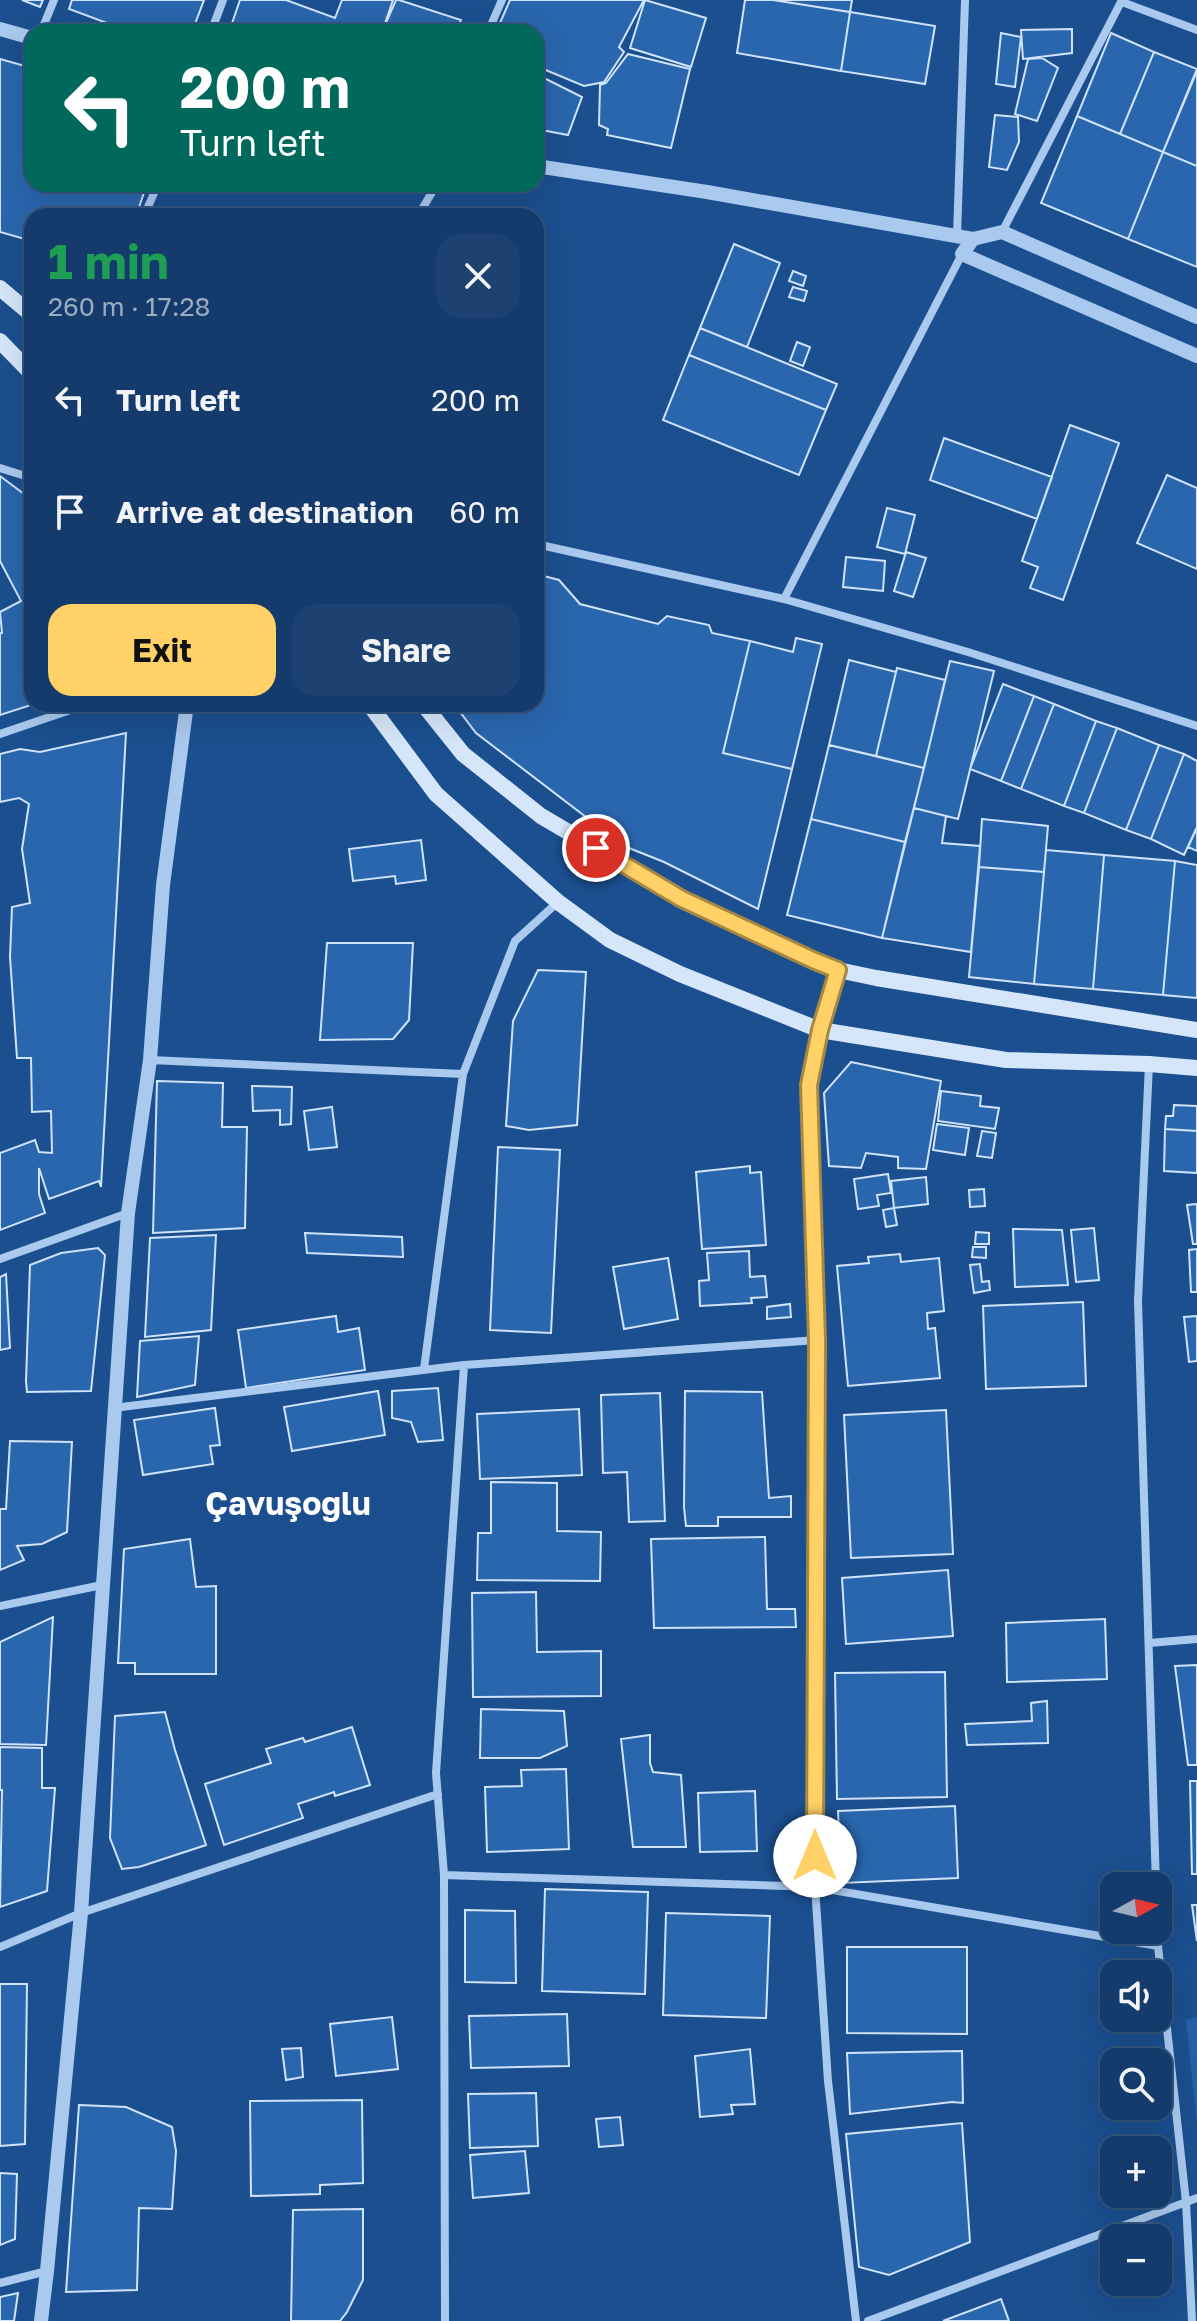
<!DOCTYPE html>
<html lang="en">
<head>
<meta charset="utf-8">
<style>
	:root { --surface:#143b6b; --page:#1d4271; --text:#f1f3f6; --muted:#9dadc1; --line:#33557e; --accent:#ffd166 }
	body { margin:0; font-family:"Golos Text",sans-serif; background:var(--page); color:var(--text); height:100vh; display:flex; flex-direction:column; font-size:30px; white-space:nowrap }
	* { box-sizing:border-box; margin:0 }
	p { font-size:26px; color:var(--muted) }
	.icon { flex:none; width:44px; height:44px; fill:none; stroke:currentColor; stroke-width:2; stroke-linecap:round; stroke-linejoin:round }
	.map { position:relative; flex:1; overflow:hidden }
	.sheet { position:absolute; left:24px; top:208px; width:520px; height:504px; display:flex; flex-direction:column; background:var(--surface); border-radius:24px; box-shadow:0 8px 32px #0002,0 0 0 2px var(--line) }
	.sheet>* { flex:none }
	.top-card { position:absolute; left:24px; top:24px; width:520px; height:168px; border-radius:24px; box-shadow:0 8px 32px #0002,0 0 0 2px var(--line); background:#00695c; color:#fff; overflow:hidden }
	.needle { width:52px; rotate:82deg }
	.buttons { position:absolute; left:1100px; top:1872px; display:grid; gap:16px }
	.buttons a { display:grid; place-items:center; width:72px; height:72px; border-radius:16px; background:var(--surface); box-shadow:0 8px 32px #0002,0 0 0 2px var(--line); font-size:40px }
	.pin { position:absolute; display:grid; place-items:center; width:68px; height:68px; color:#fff; margin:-34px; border:4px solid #fff; border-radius:50%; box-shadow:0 2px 8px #0007 }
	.me { position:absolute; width:88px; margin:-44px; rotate:0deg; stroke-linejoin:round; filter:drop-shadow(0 0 6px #0008) }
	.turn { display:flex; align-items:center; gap:28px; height:168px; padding:0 24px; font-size:36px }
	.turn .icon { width:104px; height:104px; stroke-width:2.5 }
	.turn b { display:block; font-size:56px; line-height:68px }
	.round { display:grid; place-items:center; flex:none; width:84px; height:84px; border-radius:24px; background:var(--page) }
	.headline { display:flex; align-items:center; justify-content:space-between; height:136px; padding:0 24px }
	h1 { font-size:48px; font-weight:700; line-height:60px; color:#1e9e55 }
	.primary-button { display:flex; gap:16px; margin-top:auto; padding:16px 24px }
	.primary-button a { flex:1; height:92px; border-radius:24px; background:var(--accent); color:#111; font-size:32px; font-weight:700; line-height:92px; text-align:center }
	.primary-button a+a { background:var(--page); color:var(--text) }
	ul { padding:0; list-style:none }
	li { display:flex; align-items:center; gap:24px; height:112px; padding:0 24px }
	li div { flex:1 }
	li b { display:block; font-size:30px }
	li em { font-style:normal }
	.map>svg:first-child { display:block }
</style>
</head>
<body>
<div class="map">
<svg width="1197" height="2321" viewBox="0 0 1197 2321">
	<rect width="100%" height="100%" fill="#1b4f8f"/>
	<path fill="#2461a8" d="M 1197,2017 L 1197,2123 L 1186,2020 Z"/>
	<path fill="#2a66ad" stroke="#cfe3fa" stroke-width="2" d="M 22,0 L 43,0 L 40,7 Z
		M 72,0 L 204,0 L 192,32 L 131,32 L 69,9 Z
		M 240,0 L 286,0 L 335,18 L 342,0 L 393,0 L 382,32 L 229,32 Z
		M 396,0 L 399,0 L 461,20 L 455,32 L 382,32 Z
		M 510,0 L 644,0 L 619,47 L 624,52 L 604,82 L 584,86 L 536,66 L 536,32 L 496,32 Z
		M 645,0 L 706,18 L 691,67 L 630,48 Z
		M 745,0 L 773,0 L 850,12 L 841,71 L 737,53 Z
		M 773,0 L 852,0 L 850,12 Z
		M 850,12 L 935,26 L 925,84 L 841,71 Z
		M 1072,29 L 1072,53 L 1023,59 L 1021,30 Z
		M 1001,33 L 1021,37 L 1015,87 L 996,84 Z
		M 1111,33 L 1154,52 L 1120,134 L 1077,116 Z
		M 1154,52 L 1197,69 L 1163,152 L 1120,134 Z
		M 628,54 L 690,69 L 671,148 L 607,135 L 608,129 L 599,125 L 600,85 L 606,83 Z
		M 1042,58 L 1058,68 L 1037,121 L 1015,114 L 1028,59 Z
		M 0,59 L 32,68 L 32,184 L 147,184 L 136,216 L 32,216 L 32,241 L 0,232 Z
		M 1197,71 L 1197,166 L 1163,152 Z
		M 536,74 L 582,97 L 568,135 L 536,129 Z
		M 995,115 L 1018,117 L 1019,142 L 1007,170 L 989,167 Z
		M 1077,116 L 1163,152 L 1128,239 L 1041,203 Z
		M 1163,152 L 1197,166 L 1197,267 L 1128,239 Z
		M 734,244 L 780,263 L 747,347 L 700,328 Z
		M 793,271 L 806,276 L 803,286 L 789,281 Z
		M 793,287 L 807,291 L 804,301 L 789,297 Z
		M 700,328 L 837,384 L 826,410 L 689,355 Z
		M 797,342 L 810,347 L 803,366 L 790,361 Z
		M 689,355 L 826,410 L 799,475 L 663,420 Z
		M 1070,425 L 1119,443 L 1063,600 L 1030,588 L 1038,567 L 1022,561 Z
		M 944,438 L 1052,477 L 1037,519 L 930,480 Z
		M 1167,475 L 1197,488 L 1197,569 L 1137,543 Z
		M 0,476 L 32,500 L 32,704 L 34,704 L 0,715 L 0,633 L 2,633 L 0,612 L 21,601 L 0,561 Z
		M 887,508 L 915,515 L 905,554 L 877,547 Z
		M 906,552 L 926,558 L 913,597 L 894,591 Z
		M 846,557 L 885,561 L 883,591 L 843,587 Z
		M 536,574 L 559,580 L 580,604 L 658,624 L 667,616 L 709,625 L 712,633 L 750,641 L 723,753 L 792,769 L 758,909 L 664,862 L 624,846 L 476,733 L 454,704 L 536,704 Z
		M 796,638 L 822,644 L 792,769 L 723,753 L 750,641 L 793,652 Z
		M 849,660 L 896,672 L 876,756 L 829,745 Z
		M 950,661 L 994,671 L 958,819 L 914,808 Z
		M 897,668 L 945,680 L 924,768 L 876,756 Z
		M 1003,684 L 1034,696 L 1001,781 L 970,769 Z
		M 1034,696 L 1054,704 L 1021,789 L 1001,781 Z
		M 1054,704 L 1096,721 L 1064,806 L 1021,789 Z
		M 1096,721 L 1117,728 L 1084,813 L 1064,806 Z
		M 1117,728 L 1159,745 L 1126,830 L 1084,813 Z
		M 126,733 L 101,1187 L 99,1181 L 49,1199 L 39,1168 L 39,1194 L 45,1213 L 0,1230 L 0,1153 L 35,1140 L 39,1152 L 52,1153 L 51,1111 L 32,1112 L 31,1058 L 17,1058 L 10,957 L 12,907 L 30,903 L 22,849 L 29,804 L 19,798 L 0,802 L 0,754 L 20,749 L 40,752 Z
		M 829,745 L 924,768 L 905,842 L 811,819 Z
		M 1159,745 L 1184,754 L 1151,839 L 1126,830 Z
		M 1184,754 L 1197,761 L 1197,827 L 1184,855 L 1151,839 Z
		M 914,808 L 946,816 L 942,843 L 980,846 L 971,952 L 882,938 Z
		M 811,819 L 905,842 L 882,938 L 787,915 Z
		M 982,819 L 1048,826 L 1044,872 L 979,867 Z
		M 1197,828 L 1197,851 L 1188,847 Z
		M 421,840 L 426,880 L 396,884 L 395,876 L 353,881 L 349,849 Z
		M 1046,850 L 1104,855 L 1093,989 L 1034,984 Z
		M 1104,855 L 1175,861 L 1163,995 L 1093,989 Z
		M 1175,861 L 1197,865 L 1197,998 L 1163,995 Z
		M 979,867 L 1044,872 L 1034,984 L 969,977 Z
		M 327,943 L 413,943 L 409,1020 L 393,1039 L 320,1040 Z
		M 538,970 L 586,972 L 577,1125 L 529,1130 L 506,1126 L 513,1021 Z
		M 851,1062 L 941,1081 L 926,1169 L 898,1168 L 898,1157 L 866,1153 L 861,1168 L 829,1166 L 824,1093 Z
		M 157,1081 L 223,1083 L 222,1127 L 247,1127 L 245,1228 L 153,1233 Z
		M 252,1086 L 292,1087 L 291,1124 L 280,1125 L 280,1110 L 253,1111 Z
		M 941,1091 L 981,1096 L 980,1106 L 999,1108 L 995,1129 L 938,1121 Z
		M 1174,1105 L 1197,1106 L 1197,1131 L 1165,1129 L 1166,1116 L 1173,1116 Z
		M 332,1107 L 337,1147 L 309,1150 L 304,1111 Z
		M 937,1124 L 969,1128 L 965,1155 L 933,1150 Z
		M 1165,1129 L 1197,1131 L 1197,1173 L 1164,1171 Z
		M 982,1131 L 996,1133 L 992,1158 L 977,1156 Z
		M 498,1147 L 560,1150 L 551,1333 L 490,1330 Z
		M 750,1166 L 750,1173 L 761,1172 L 766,1245 L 702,1249 L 696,1172 Z
		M 888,1174 L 891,1193 L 877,1195 L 879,1206 L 858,1209 L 854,1179 Z
		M 926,1177 L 928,1204 L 894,1208 L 891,1181 Z
		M 984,1189 L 985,1206 L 970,1207 L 969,1190 Z
		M 1197,1204 L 1197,1244 L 1193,1244 L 1187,1205 Z
		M 894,1208 L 897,1225 L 886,1227 L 883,1210 Z
		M 1094,1228 L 1099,1280 L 1076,1282 L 1071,1230 Z
		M 1013,1229 L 1062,1230 L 1068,1285 L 1015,1287 Z
		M 976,1232 L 989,1233 L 989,1244 L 975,1244 Z
		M 305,1233 L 402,1237 L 403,1257 L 307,1253 Z
		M 216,1235 L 211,1330 L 145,1337 L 150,1238 Z
		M 973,1247 L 986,1247 L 986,1258 L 972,1257 Z
		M 98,1248 L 105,1255 L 91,1391 L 27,1392 L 26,1381 L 30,1265 L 61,1253 Z
		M 1197,1249 L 1197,1292 L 1191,1292 L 1189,1250 Z
		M 749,1251 L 750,1277 L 765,1276 L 767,1297 L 751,1298 L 752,1303 L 700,1306 L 699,1281 L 709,1280 L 707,1253 Z
		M 900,1254 L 901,1262 L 939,1258 L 944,1311 L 927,1313 L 928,1329 L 935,1328 L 940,1378 L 848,1386 L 837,1266 L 869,1263 L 868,1257 Z
		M 668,1258 L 678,1319 L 624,1329 L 613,1267 Z
		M 980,1264 L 982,1282 L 989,1281 L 990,1290 L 974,1293 L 970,1265 Z
		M 6,1274 L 10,1348 L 0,1350 L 0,1277 Z
		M 1083,1302 L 1086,1386 L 986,1389 L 983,1306 Z
		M 790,1304 L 791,1317 L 767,1319 L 767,1307 Z
		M 336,1316 L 338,1332 L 359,1328 L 365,1370 L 246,1388 L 238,1330 Z
		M 1197,1316 L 1197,1361 L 1189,1362 L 1184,1317 Z
		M 199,1336 L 195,1385 L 137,1397 L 140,1341 Z
		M 438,1388 L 443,1440 L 418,1442 L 411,1422 L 392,1418 L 392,1391 Z
		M 378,1391 L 385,1435 L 292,1451 L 284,1407 Z
		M 685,1391 L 762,1392 L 769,1498 L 791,1496 L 791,1517 L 718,1517 L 718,1526 L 686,1526 L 684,1507 Z
		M 660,1393 L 665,1521 L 629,1522 L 627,1472 L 603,1473 L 601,1395 Z
		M 215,1408 L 220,1445 L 210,1446 L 213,1464 L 143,1475 L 134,1420 Z
		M 579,1409 L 582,1475 L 480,1479 L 477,1414 Z
		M 946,1410 L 953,1554 L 851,1558 L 844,1415 Z
		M 10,1441 L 72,1442 L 67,1532 L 42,1544 L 17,1546 L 24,1560 L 0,1570 L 0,1509 L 6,1509 Z
		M 491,1482 L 557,1483 L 557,1531 L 601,1532 L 600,1581 L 477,1580 L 478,1533 L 491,1533 Z
		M 765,1537 L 767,1609 L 795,1609 L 796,1627 L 654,1628 L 651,1539 Z
		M 190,1539 L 196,1587 L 216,1586 L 216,1674 L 135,1674 L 135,1663 L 118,1663 L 124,1549 Z
		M 948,1570 L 953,1636 L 846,1644 L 842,1578 Z
		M 536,1592 L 537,1652 L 601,1651 L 601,1696 L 473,1697 L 472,1593 Z
		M 53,1617 L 46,1745 L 0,1744 L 0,1642 Z
		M 1105,1619 L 1107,1679 L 1007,1682 L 1006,1623 Z
		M 1197,1665 L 1197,1765 L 1188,1765 L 1175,1666 Z
		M 945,1672 L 947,1797 L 837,1799 L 835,1673 Z
		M 1047,1701 L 1048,1743 L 967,1745 L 965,1724 L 1032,1721 L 1031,1703 Z
		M 481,1709 L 564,1711 L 567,1746 L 540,1758 L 480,1758 Z
		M 165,1712 L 175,1750 L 206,1845 L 139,1867 L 122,1869 L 110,1838 L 115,1716 Z
		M 352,1727 L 370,1785 L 335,1796 L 334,1792 L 298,1804 L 303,1818 L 224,1845 L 205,1784 L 271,1763 L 266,1749 L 303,1738 L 305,1742 Z
		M 650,1735 L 650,1763 L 653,1772 L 681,1775 L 686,1847 L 633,1847 L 621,1739 Z
		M 0,1747 L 42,1748 L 42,1788 L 55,1788 L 47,1891 L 0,1907 L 2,1790 L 0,1790 Z
		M 566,1769 L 569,1849 L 487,1852 L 485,1787 L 522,1786 L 521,1770 Z
		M 1190,1781 L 1197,1781 L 1197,1874 L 1192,1874 Z
		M 755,1791 L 757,1851 L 700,1852 L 698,1793 Z
		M 955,1806 L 958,1878 L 841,1883 L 838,1811 Z
		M 545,1889 L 648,1892 L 645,1994 L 542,1991 Z
		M 1192,1905 L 1197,1905 L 1197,1941 Z
		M 465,1910 L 515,1911 L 516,1983 L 465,1982 Z
		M 666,1913 L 770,1916 L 766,2018 L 663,2015 Z
		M 847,1947 L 967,1947 L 967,2034 L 847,2033 Z
		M 0,1984 L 27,1984 L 25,2144 L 0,2146 Z
		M 567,2014 L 569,2066 L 471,2068 L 469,2016 Z
		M 392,2017 L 398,2069 L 336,2076 L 330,2024 Z
		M 301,2048 L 303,2077 L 286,2080 L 282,2049 Z
		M 750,2049 L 755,2104 L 731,2105 L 733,2114 L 700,2117 L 695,2056 Z
		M 962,2051 L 963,2103 L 952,2102 L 850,2114 L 847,2053 Z
		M 536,2093 L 538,2146 L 470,2148 L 468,2094 Z
		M 362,2100 L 363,2183 L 320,2185 L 320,2194 L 251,2196 L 250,2101 Z
		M 79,2105 L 126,2107 L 172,2127 L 176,2151 L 172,2209 L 139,2208 L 137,2290 L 66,2292 Z
		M 620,2117 L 623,2145 L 599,2147 L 596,2119 Z
		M 962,2123 L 970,2242 L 889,2275 L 859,2267 L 846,2134 Z
		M 525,2151 L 529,2193 L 473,2198 L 470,2155 Z
		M 0,2173 L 17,2174 L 15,2239 L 0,2245 Z
		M 363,2209 L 363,2280 L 347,2312 L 340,2321 L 291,2321 L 293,2210 Z
		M 18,2293 L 14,2321 L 0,2321 L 0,2297 Z
		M 1001,2299 L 1009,2321 L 943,2321 Z"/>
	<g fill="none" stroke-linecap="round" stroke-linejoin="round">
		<path stroke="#a9c9ee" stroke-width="8" d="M 1122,2 L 1197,30
			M 41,32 L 54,0
			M 211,32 L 223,0
			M 488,32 L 502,0
			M 144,216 L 158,184
			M 418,216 L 435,187 L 439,184
			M 1002,232 L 1122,0
			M 957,236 L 965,0
			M 0,468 L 32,478
			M 536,544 L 784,599 L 968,652 L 1197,726
			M 784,599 L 962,254
			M 0,734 L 88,704
			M 838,970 L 820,1030 L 809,1085 L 817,1340 L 815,1887 L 828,2081 L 856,2321
			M 150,1060 L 463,1074
			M 1149,1064 L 1138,1301 L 1156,1886
			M 0,1259 L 128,1213
			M 424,1369 L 463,1074 L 515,941 L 558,902
			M 113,1408 L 464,1365 L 817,1340
			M 0,1606 L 102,1585
			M 1149,1643 L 1197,1639
			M 444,1875 L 815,1887 L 1158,1946 L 1186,2202 L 1192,2321
			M 1158,1930 L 1158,1946
			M 0,1947 L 81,1913 L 438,1794
			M 0,2283 L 47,2271
			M 445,2321 L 444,1875 L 436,1773 L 464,1365
			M 868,2321 L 1197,2198"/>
		<path stroke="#a9c9ee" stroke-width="14" d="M 0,29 L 32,38
			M 536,166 L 707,192 L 973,239
			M 1197,317 L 1002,232 L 973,239 L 962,254 L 1197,356
			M 41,2321 L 47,2271 L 81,1913 L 128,1213 L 150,1060 L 163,885 L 187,704"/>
		<path stroke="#d6e6fa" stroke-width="16" d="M 0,288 L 32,315
			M 0,341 L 32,374
			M 369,704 L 436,794 L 558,902 L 610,940 L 680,974 L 820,1030 L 1006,1060 L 1149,1064 L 1197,1068
			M 423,704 L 463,754 L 541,816 L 682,899 L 815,961 L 838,970 L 876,978 L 1197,1030"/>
	</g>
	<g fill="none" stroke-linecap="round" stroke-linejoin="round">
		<defs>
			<path id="route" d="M 596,848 L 682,899 L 815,961 L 838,970 L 820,1030 L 809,1085 L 817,1340 L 815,1856"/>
		</defs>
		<use href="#route" stroke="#a68842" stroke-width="20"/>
		<use href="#route" stroke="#ffd166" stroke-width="14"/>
	</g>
	<g text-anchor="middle" stroke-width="8" stroke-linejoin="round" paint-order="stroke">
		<g font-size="32" font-weight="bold" fill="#fff" stroke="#1b4f8f">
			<text x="288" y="1515">Çavuşoğlu</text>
		</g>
	</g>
</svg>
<div class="buttons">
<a><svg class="needle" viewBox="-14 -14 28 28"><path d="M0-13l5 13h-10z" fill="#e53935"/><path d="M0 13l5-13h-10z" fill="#9dadc1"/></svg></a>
<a><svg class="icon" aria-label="sound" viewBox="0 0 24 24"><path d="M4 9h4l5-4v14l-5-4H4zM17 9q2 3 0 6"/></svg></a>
<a><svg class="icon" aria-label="search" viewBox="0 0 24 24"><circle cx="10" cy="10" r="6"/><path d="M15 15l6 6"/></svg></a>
<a>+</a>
<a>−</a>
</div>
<div class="pin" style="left:596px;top:848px;background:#d93025"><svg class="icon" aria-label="arrive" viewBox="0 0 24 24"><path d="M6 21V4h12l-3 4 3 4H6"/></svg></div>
<svg class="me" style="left:815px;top:1856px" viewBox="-20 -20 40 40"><circle r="19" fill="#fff"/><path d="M0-13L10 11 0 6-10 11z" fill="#ffd166"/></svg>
<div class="top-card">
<div class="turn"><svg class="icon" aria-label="left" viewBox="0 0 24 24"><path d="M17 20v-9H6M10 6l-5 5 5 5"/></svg><div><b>200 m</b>Turn left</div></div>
</div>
<section class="sheet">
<div class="headline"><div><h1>1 min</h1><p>260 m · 17:28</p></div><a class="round"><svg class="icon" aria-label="close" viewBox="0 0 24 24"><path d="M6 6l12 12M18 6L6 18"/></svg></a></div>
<ul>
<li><svg class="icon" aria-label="left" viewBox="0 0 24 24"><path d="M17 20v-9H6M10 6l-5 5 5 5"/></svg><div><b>Turn left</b></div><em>200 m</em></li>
<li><svg class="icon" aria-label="arrive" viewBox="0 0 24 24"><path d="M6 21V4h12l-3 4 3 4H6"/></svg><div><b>Arrive at destination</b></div><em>60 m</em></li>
</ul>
<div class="primary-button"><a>Exit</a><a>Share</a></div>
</section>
</div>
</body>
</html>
